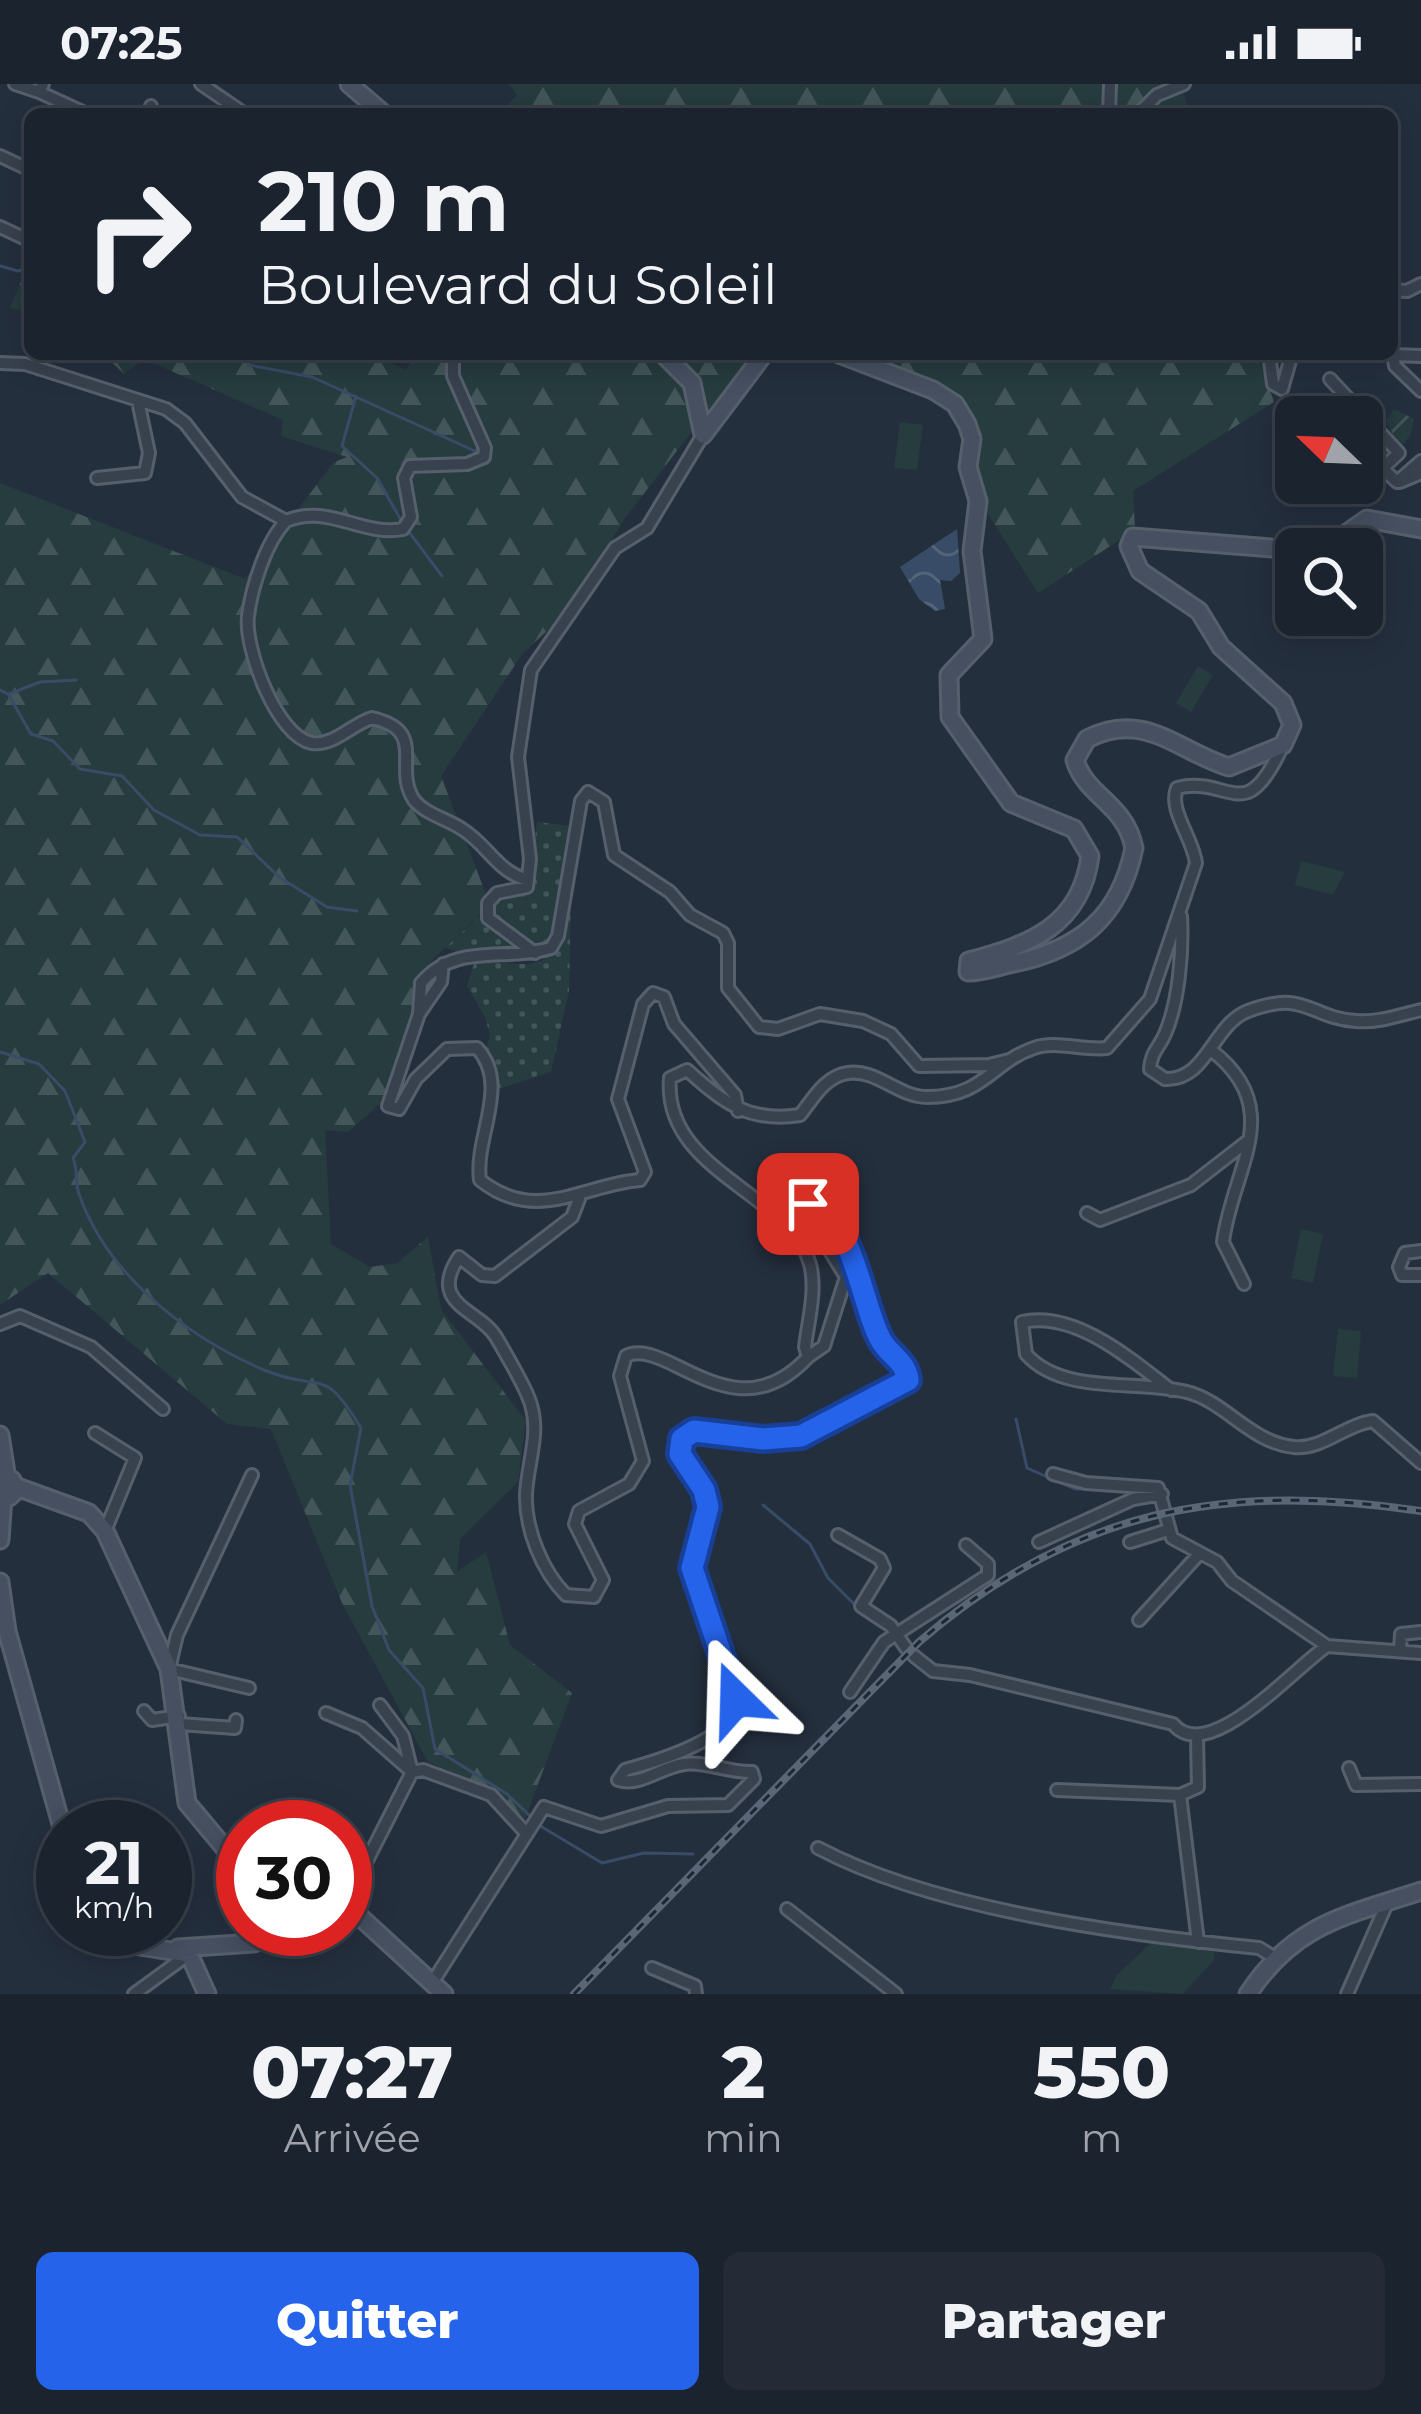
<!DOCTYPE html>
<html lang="fr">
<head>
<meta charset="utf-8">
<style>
	:root { --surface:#1b232e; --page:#242b36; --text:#f1f3f6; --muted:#a0a4aa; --line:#39404a; --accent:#2563eb }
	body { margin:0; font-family:Montserrat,sans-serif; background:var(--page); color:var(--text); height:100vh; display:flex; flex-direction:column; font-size:45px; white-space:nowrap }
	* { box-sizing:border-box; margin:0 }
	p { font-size:39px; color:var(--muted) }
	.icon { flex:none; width:66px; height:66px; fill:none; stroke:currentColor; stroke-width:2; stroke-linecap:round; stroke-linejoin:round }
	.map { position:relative; height:1910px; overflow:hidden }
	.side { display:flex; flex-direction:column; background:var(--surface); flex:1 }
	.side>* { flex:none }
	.hud { position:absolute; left:24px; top:24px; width:1374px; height:252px; border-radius:18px; box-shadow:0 6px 30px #0003,0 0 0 3px var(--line); background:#1b232e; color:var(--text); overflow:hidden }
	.needle { width:78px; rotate:293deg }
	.fabs { position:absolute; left:1275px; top:312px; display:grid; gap:24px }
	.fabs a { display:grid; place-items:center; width:108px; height:108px; border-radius:18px; background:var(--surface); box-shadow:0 6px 30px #0003,0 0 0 3px var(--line); font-size:60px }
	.speed { position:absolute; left:36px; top:1716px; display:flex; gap:24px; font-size:60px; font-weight:700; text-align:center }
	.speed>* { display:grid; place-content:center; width:156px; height:156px; border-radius:50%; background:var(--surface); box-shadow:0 6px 30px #0003,0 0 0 3px var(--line); line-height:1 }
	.speed small { font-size:30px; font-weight:400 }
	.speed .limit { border:18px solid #d22; background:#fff; color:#111 }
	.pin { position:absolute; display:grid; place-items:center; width:102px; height:102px; color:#fff; margin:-51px; border-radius:24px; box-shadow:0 6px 18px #0006 }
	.me { position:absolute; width:132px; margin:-66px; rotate:338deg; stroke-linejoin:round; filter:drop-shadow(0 0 9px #0008) }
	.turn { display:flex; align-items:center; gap:42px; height:252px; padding:0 36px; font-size:54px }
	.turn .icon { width:156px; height:156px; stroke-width:2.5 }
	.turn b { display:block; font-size:84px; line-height:102px }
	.eta { display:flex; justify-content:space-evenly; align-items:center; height:204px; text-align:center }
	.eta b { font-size:72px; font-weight:800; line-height:84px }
	.primary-button { display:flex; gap:24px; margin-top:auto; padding:24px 36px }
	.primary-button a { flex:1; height:138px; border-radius:18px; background:var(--accent); color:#fff; font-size:48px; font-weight:800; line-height:138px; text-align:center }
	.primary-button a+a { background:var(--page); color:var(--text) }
	.status { display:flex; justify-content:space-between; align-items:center; height:84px; padding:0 60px; background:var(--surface); direction:ltr }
	.status svg { height:33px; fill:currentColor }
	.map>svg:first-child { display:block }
</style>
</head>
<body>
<div class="status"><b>07:25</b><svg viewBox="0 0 49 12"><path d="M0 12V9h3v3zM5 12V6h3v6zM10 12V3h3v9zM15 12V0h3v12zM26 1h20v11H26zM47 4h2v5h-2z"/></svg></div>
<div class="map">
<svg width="1421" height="1910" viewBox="0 0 1421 1910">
	<defs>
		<pattern id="grass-dots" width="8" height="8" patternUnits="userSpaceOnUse" patternTransform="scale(3)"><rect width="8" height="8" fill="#263c3f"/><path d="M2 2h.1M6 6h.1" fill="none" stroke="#435659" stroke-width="1.8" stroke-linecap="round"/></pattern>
		<pattern id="forest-firs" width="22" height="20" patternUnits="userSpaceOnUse" patternTransform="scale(3)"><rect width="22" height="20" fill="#263c3f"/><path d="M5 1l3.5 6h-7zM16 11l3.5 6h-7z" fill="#435659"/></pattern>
		<pattern id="garden-furrows" width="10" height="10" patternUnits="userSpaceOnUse" patternTransform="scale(3)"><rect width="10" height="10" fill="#263c3f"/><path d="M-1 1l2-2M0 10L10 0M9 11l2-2" fill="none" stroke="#435659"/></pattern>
		<pattern id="water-waves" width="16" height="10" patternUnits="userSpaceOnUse" patternTransform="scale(3)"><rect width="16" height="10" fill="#394c67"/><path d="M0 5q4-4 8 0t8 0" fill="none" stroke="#53647b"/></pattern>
	</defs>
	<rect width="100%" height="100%" fill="#242f3e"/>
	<path fill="url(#grass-dots)" d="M 537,738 L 572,742 L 553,857 L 546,862 L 516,852 L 491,831 L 497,815 L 529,810 Z
		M 571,814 L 569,907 L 551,988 L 496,1006 L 485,968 L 490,951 L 485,933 L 467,902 L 475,876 C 544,883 555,890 571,814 Z
		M 483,829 L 498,852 L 523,867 L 465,869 L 445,864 Z"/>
	<path fill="url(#forest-firs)" d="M 509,0 L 1181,0 L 1189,30 L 499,30 L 517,11 Z
		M 23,180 L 30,180 L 30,237 L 30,228 L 10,224 L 24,190 Z
		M 103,270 L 370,270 L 406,286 L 417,270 L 752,270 L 625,434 L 571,525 L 523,569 L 441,692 L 490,821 L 419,889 L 412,939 L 381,1019 L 348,1048 L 325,1046 L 331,1160 L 370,1183 L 397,1179 L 428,1153 L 441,1225 L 526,1337 L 518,1398 L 460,1455 L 457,1488 L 486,1468 L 510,1561 L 572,1609 L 525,1735 L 493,1705 L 428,1678 L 342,1519 L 271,1345 L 227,1340 L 48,1189 L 0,1221 L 0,399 L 245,495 L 334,378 L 347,373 L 281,352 L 283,336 L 144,275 L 124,290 Z
		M 862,270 L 1257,270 L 1274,318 L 1133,407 L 1135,446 L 1038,509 L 985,425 L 974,384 L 977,341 L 961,314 Z"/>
	<path fill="#263c3f" d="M 900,338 L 923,341 L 917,386 L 894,384 Z
		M 1198,582 L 1213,591 L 1191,628 L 1176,619 Z
		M 1301,777 L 1345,788 L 1333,811 L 1295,801 Z
		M 1301,1145 L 1323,1150 L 1313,1199 L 1291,1194 Z
		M 1338,1245 L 1361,1247 L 1357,1294 L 1333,1292 Z
		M 1152,1858 L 1215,1868 L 1214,1876 L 1183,1910 L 1110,1905 L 1117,1891 Z"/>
	<path fill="url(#garden-furrows)" d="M 1394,325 L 1414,335 L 1410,352 L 1400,363 L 1386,337 Z"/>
	<path fill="url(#water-waves)" d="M 957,445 L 960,489 L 951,497 L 940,496 L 945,525 L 935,527 L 919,515 L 900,483 Z"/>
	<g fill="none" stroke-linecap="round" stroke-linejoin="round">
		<path stroke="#394c67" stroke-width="3" d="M 0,182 L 18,187 L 30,183
			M 243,270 L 249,281 L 312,293 L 477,368
			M 356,312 L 342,362 L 377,394 L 402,438
			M 409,448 L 442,492
			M 0,606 L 8,610 L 31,650 L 53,657 L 80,685 L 122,692 L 154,726 L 200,751 L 237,753 L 279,793 L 327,823 L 357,827
			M 9,610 L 40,598 L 76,596
			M 0,968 L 39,980 L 65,1007 L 85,1058 L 73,1074 C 78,1086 75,1098 79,1110 C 107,1191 187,1253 264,1286 C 322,1310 322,1279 361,1344 L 350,1401 L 372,1522 L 389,1566 L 423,1604 L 435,1665 L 507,1710 L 530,1732
			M 1016,1335 L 1027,1384 L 1075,1405 L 1102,1405
			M 763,1421 L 810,1460 L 828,1494 L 858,1524
			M 537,1740 L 602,1779 L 644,1769 L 693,1770"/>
		<defs>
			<path id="street" d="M 15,0 L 39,8 L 43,0
				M 201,0 L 245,30
				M 39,8 L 87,30
				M 148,30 L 151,22
				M 1109,30 L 1110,0
				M 1138,30 L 1157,11 L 1184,0
				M 0,72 L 30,86
				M 0,143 L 30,157
				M 1392,206 L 1407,207 L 1421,200
				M 453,270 L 453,292 L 485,364 L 484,373 L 467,380 L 410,382 L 404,394 L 411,433 L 403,445 C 362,453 328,419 286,437 C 266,458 252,502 248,532 C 244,564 277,653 312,659 C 334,662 352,640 372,634 C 429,647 392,683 414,716 C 425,730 447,735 462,745 C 488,761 497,788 528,796
				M 1269,270 L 1273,300 L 1282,305 L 1292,270
				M 1421,272 L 1393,271 L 1395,282 L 1421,307
				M 0,279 L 25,280 L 166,325 L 185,339 L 242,413 L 286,437
				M 1330,295 L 1399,369 L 1383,384
				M 1384,353 L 1367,370 L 1397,398
				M 97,394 L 145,389 L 149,369 L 138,317
				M 1397,398 L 1421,377
				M 1400,398 L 1421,389
				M 1181,832 C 1183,866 1179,918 1165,950 C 1159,964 1151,968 1150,985 L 1165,995 C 1207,997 1212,941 1248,927 C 1306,905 1309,934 1356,937 C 1378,939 1400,931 1421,926
				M 535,869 L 488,834 L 488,819 L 497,809 L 527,803 L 530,775 L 518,673 L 531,586 L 615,464 L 647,444 L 703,351
				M 443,880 L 441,898 L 419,930 L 388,1022 L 399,1025 L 416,995 L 447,965 L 477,964 C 511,1001 474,1053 480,1096 C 536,1141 585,1100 640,1096 L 645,1088 L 618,1015 L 643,920 L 653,909 L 664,913 L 674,940 L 735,1011 L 738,1027
				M 419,930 L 421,899 C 455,858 505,878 551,864 L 558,852 L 581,717 L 588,708 L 604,718 L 614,771 L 670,808 L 690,831 L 723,849 L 728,859 L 728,904 L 759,943 L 778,945 L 820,930 L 863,937 L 891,950 L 919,982 L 989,981 L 1009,976
				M 1211,966 C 1288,1025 1232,1085 1223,1158 L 1244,1200
				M 579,1115 L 572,1133 L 495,1192 L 482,1191 L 459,1173 C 427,1221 479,1225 496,1253 C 506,1270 519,1292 527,1310 C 543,1345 528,1374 526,1410 C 525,1445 542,1487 566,1511 L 594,1513 L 603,1496 L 575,1440 L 579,1427 L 629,1400 L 643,1377 L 620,1292 L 626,1272 C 667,1252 734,1353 808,1273
				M 1087,1129 L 1100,1136 L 1191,1101 L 1249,1056
				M 1421,1167 L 1405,1169 L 1399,1183 L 1402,1191 L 1421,1191
				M 0,1240 L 20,1232 L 91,1263 L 163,1325
				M 1171,1306 C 1132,1276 1075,1226 1022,1238 L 1026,1270 C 1063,1312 1139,1295 1187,1308 C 1226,1318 1251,1359 1294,1363 C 1322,1366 1346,1340 1373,1337 L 1421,1379
				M 95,1349 L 135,1374 L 105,1447
				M 1053,1390 L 1086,1399 L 1158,1404 L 1172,1454 L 1217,1478 L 1232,1497 L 1327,1562
				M 838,1451 L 880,1475 L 884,1484 L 861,1522 L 891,1542 L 906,1564
				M 1039,1458 L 1133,1415 L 1162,1410
				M 1130,1458 L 1168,1446
				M 1139,1536 L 1200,1469
				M 1400,1567 L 1401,1550 L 1421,1548
				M 914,1572 L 933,1587 L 970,1591 L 1173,1640 C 1208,1683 1295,1583 1327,1562 L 1421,1569
				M 249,1604 L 169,1585 L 177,1551 L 252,1391
				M 850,1608 L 884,1558 L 988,1491 L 988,1480 L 966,1461
				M 144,1627 L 152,1636 L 179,1632
				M 326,1629 L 362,1644 L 412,1688 L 423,1686 L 491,1711 L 526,1749
				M 180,1640 L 235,1644 L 236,1636
				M 1197,1653 L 1198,1703 L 1180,1711 L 1198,1858
				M 1349,1684 L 1356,1701 L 1421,1700
				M 1057,1706 L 1180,1711
				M 299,1732 L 301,1743
				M 818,1764 C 935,1826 1127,1851 1259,1864 L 1275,1874
				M 345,1820 L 412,1688 L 403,1652 L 380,1621
				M 787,1825 L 896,1910
				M 652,1884 L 695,1902 L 696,1910
				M 432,1899 L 544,1723 L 601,1742 L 668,1722 L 728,1721 L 754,1695 L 752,1688 C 729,1689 705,1677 684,1680 C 661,1683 640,1703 618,1696 L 625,1686 C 654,1678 717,1660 732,1631 C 744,1609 708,1545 700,1518 C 686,1465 712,1454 707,1418 C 704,1400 690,1385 680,1370 L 682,1355 L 694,1347 L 763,1355 L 801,1353 L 908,1296 C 906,1278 891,1273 882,1258 C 856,1216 862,1145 811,1119 L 805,1127 L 846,1193 L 824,1262 L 808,1273 L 805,1263 C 808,1237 817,1206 810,1180 C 791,1109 662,1088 670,994 L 687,986 C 724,1019 749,1039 800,1031 C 813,1015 825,992 848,989 C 877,985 898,1013 927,1013 C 984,1013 992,978 1034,964 C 1055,956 1084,967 1107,964 L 1150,915 L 1196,779 C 1193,754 1168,726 1177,704 C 1231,691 1244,745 1282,663
				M 134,1910 L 189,1870
				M 1347,1910 L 1388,1817"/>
			<path id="secondary" d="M 349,0 L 384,30
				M 663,270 L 692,299 L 703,351
				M 839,270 L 933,306 L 955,320 L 967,340 L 972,355 L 968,383 L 978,417 L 972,467 L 983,555 L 949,591 L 950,633 L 1011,719 L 1074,745 L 1090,772 C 1081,842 1029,861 969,877 L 968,888 C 984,888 999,882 1014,879 C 1081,865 1120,832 1134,764 C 1125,719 1086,713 1075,676 L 1087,655 C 1144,625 1179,668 1229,683 L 1283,661 L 1292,641 L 1283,619 L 1221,563 L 1199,527 L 1140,487 L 1129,462 L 1133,453 L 1296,466
				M 703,351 L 764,270
				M 1324,465 L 1367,435 L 1421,445
				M 0,1351 L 7,1395
				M 0,1399 L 12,1396 L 17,1406 L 9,1413 L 0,1410
				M 17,1403 L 89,1429 L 105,1447 L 169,1585 L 187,1719 L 243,1786
				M 0,1456 L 3,1413
				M 0,1498 L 7,1547 L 63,1747
				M 345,1819 L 444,1910
				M 94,1845 L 122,1859 L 189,1870 L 207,1910
				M 178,1864 L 254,1859 L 278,1845
				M 1248,1910 C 1295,1839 1346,1832 1421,1807"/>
		</defs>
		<use href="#street" stroke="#565f6c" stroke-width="16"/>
		<use href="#secondary" stroke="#565f6c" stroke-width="21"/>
		<use href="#street" stroke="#38414e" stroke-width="10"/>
		<use href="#secondary" stroke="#465061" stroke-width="15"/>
		<defs>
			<path id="rail" d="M 574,1910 L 919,1558 C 1072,1426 1225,1397 1421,1427"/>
		</defs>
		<use href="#rail" stroke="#5a6575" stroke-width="8"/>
		<use href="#rail" stroke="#1d2633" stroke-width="3" stroke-dasharray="9" stroke-linecap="butt"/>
	</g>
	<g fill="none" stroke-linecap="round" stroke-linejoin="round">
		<defs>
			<path id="route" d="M 736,1615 L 692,1484 L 708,1423 L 704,1406 L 680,1370 L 682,1355 L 694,1347 L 763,1355 L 801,1352 L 908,1296 C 906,1278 891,1272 882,1258 C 862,1226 853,1127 808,1120"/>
		</defs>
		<use href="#route" stroke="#184099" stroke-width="30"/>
		<use href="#route" stroke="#2563eb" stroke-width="21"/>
	</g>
</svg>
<div class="fabs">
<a><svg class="needle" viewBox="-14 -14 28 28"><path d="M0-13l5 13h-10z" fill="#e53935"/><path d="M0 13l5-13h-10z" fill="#a0a4aa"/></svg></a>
<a><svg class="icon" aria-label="search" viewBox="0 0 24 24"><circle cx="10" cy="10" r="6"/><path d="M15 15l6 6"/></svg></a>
</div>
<div class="speed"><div>21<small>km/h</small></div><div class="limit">30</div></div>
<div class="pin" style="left:808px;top:1120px;background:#d93025"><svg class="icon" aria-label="arrive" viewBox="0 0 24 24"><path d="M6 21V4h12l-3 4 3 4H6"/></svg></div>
<svg class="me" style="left:736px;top:1615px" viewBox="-20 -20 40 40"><path d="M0-17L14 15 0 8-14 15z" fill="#2563eb" stroke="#fff" stroke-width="4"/></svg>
<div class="hud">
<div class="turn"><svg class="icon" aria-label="right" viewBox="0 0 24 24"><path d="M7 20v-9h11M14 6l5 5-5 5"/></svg><div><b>210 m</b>Boulevard du Soleil</div></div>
</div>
</div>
<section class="side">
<div class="eta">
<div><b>07:27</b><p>Arrivée</p></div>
<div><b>2</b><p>min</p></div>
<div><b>550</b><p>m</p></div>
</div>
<div class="primary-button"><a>Quitter</a><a>Partager</a></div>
</section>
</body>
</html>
